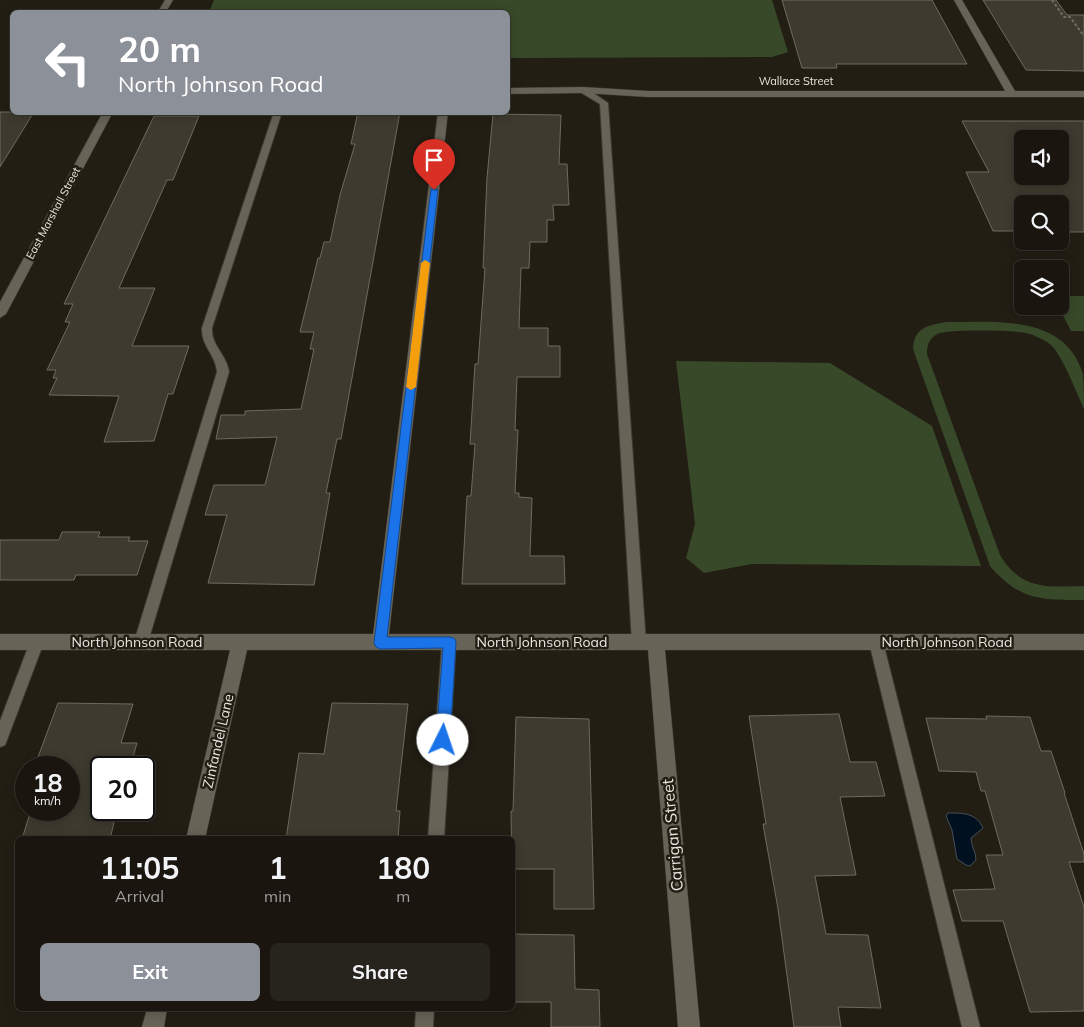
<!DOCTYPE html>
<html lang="en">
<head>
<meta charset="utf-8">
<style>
	:root { --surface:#1a160f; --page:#27231d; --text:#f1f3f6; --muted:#9f9f9e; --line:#38352f; --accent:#8c9099 }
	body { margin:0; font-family:Mulish,sans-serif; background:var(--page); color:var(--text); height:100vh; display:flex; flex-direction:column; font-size:19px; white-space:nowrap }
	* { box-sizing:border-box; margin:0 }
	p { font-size:16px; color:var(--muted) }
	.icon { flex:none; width:28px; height:28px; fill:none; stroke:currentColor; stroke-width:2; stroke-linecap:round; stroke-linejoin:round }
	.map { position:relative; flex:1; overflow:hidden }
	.side { position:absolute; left:15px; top:836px; width:500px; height:175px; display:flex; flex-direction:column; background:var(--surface); border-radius:8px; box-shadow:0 2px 12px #0003,0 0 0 1px var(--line) }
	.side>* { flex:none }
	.banner { position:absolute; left:10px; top:10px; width:500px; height:105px; border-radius:8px; box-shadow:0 2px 12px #0003,0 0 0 1px var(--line); background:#8c9099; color:#fff; overflow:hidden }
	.buttons { position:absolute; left:1014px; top:130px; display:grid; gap:10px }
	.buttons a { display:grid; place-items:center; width:55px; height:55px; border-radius:8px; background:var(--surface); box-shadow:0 2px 12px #0003,0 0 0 1px var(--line); font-size:25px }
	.speed { position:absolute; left:15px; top:756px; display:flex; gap:10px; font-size:25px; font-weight:700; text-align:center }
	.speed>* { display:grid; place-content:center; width:65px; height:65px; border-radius:50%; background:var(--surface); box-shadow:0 2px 12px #0003,0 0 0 1px var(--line); line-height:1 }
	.speed small { font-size:12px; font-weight:400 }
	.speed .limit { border:2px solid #111; border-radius:8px; background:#fff; color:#111 }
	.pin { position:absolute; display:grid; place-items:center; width:42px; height:42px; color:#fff; margin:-51px -21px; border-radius:50% 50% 50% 0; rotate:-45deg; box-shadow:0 0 5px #0007 }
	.pin .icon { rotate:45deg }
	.me { position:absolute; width:55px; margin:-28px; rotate:4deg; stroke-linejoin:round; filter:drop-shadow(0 0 4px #0008) }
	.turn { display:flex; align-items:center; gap:18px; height:105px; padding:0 25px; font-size:22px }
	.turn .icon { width:65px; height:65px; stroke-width:2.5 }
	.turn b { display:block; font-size:35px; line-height:42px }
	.eta { display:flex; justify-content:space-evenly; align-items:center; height:85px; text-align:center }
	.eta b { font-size:30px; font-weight:700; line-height:35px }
	.button { display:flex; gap:10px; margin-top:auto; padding:10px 25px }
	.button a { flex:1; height:58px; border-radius:8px; background:var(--accent); color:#fff; font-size:20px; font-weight:700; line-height:58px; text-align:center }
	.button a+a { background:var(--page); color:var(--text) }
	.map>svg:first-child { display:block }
</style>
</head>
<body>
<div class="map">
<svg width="1084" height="1027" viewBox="0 0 1084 1027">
	<rect width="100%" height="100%" fill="#221e14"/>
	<path fill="#384929" d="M 214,0 L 772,0 L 788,52 L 772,57 L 508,58 L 508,12 L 209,12 Z
		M 1060,296 L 1084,296 L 1084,331 L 1071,331 L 1058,306 L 1060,306 Z
		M 947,322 C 996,322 1065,314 1083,374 C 1084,384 1084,398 1084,409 C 1077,394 1062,354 1050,344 C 1043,339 1034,335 1026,333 C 1012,330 948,329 937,334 C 929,339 927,345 927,354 L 1000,555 C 1021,590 1047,587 1084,586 L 1084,600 C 1042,600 1020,601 990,566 L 913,349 C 914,327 929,325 947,322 Z
		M 676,361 L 830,363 L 932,426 L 981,566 L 752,564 L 704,573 L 686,558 L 695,524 Z"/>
	<path fill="#00101e" stroke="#465058" d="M 948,813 C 964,813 976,813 983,828 L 971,838 C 971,846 976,852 976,860 L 970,866 L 966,865 L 957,859 L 952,830 L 946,816 Z"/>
	<path fill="#3e3a2f" stroke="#6e6a5e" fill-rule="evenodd" d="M 782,0 L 932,0 L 967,64 L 836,64 L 837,68 L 802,68 Z
		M 983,0 L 1056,0 L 1067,15 L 1084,15 L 1084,71 L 1026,70 Z
		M 0,112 L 34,112 L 0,167 Z
		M 358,112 L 400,112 L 341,439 L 337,439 L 326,493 L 330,493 L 314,585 L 208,583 L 227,515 L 205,515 L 214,485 L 265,485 L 277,437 L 216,439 L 221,415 L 245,415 L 245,411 L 301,409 L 314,349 L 310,349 L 314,332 L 300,332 L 318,258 L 320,258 L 324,242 L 330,242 L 340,195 L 355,144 L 351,144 Z
		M 493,114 L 561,115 L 559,164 L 567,164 L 569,205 L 553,205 L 554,220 L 547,220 L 547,242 L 530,242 L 529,268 L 521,268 L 519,328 L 548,328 L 548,346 L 560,346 L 560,377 L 517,377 L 515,430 L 518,430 L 515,493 L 519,493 L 519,497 L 532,498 L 530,556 L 564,556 L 565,584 L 462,584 L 467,496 L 471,496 L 475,444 L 470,444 L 475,364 L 478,364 L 485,268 L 483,268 L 487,178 Z
		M 154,116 L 199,116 L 173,180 L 167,180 L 119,288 L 155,288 L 132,346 L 189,346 L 173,394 L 168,394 L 154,441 L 104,442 L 119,396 L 49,395 L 57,378 L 53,378 L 56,370 L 47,370 L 70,322 L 65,322 L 73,304 L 64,304 Z
		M 962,121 L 1084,121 L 1084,232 L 1060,232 L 1060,204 L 1022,204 L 1022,231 L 993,231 L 966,172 L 989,172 ZM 1022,139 L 1060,139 L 1060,176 L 1022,176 Z
		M 62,532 L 100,532 L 98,537 L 130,537 L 128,541 L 148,541 L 137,575 L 76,575 L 74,580 L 0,580 L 0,540 L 59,540 Z
		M 58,703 L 133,704 L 121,743 L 137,743 L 130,768 L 101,768 L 101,810 L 117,810 L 110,839 L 22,839 L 31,810 L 69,810 L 69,768 L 34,768 Z
		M 332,703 L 408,704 L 396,811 L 400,811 L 398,839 L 286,839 L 299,753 L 324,754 Z
		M 839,714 L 850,762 L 876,762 L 885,796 L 840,797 L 856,875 L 815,876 L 826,934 L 868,935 L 881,1008 L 838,1007 L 841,1027 L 794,1027 L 778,909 L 763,824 L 766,824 L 749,716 Z
		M 986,716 L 1030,717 L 1041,751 L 1051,751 L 1065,793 L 1064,793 L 1084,854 L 1084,862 L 1069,862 L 1084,907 L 1084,1011 L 1030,1012 L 1003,921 L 962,921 L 953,890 L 995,889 L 986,855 L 1003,855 L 985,791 L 981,791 L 976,772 L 939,771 L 926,718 L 987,719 Z
		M 516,717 L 589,719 L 594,909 L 554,909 L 554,869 L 512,869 L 511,811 L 513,811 Z
		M 512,934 L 574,935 L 575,989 L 599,990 L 600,1027 L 551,1027 L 551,1002 L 512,1002 Z"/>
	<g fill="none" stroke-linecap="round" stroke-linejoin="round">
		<defs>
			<path id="lane" d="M 580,88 L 586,88 L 608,103 L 646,643 L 644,647 L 639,649 L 634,647 L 632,643 L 600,104 L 580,92 Z
				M 274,112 L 282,112 L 212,328 C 211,346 227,355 229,372 L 148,642 L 146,646 L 141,648 L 136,646 L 134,642 L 217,372 C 216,355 201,346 202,328 Z
				M 37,636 L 42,638 L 44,642 L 7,740 L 5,745 L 0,747 L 0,721 L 30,642 L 32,638 Z
				M 449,636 L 454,638 L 456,642 L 444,839 L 428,839 L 442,642 L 444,638 Z
				M 876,636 L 881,638 L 883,642 L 980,1027 L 962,1027 L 869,642 L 871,638 Z
				M 416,1009 L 434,1009 L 433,1027 L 415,1027 Z"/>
			<path id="street" d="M 165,0 L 173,0 L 166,12 L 158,12 Z
				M 954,0 L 962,0 L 1015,91 L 1084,91 L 1084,97 L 648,97 L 583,93 L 508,94 L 508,88 L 583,87 L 648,91 L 1005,91 Z
				M 103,112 L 113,112 L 6,314 L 0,318 L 0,302 Z
				M 438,112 L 448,112 L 389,634 L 1084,634 L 1084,650 L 665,650 L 700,1027 L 678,1027 L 648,650 L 247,650 L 205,839 L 186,839 L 230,650 L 0,650 L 0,634 L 373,634 Z
				M 147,1009 L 167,1009 L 164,1027 L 142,1027 Z"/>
		</defs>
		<use href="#lane" stroke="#3c3933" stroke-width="2"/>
		<use href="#street" stroke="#3c3933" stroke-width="1"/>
		<path stroke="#706d64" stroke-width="2" stroke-dasharray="3 2" stroke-linecap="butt" d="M 1052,0 L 1064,17 L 1070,17 L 1084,36"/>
		<use href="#lane" fill="#676357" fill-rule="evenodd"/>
		<use href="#street" fill="#676357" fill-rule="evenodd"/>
	</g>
	<path fill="#1a73e8" stroke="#114b97" d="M 431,189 L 438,190 L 387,637 L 449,637 L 454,638 L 456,642 L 450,740 L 448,745 L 443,747 L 438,745 L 436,740 L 443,648 L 380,649 L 376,647 L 374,643 Z"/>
	<path fill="#f59e0b" d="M 425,260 L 430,263 L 416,387 L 411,390 L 406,387 L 421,263 Z"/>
	<g text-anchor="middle" stroke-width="5" stroke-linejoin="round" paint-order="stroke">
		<g font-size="11" fill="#e9e7e0" stroke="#221e14">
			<text x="796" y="85">Wallace Street</text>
			<text transform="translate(53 213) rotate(-62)" y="4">East Marshall Street</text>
		</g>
		<g font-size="14" fill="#e9e7e0" stroke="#221e14">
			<text x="137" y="647">North Johnson Road</text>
			<text x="542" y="647">North Johnson Road</text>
			<text x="947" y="647">North Johnson Road</text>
			<text transform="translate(218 741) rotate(-77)" y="5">Zinfandel Lane</text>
		</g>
		<g font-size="16" fill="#e9e7e0" stroke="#221e14">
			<text transform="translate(672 835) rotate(-95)" y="6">Carrigan Street</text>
		</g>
	</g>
</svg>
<div class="buttons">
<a><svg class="icon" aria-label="sound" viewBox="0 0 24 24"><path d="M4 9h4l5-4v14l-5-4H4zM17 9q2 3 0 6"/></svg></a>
<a><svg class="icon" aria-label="search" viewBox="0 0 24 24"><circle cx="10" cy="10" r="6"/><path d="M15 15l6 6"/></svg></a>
<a><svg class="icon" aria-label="layers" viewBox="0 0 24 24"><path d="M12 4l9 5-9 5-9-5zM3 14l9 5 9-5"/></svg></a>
</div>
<div class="speed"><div>18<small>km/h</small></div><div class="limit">20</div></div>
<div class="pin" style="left:434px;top:190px;background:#d93025"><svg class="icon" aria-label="arrive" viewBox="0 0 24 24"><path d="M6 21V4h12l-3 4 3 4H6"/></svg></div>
<svg class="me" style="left:443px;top:740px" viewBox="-20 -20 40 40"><circle r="19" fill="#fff"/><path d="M0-13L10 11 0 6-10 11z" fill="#1a73e8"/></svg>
<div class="banner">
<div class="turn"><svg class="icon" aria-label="left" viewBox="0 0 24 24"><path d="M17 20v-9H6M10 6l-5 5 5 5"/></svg><div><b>20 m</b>North Johnson Road</div></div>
</div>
<section class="side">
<div class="eta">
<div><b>11:05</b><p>Arrival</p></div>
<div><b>1</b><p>min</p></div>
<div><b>180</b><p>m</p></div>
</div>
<div class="button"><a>Exit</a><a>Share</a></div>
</section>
</div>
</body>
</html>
